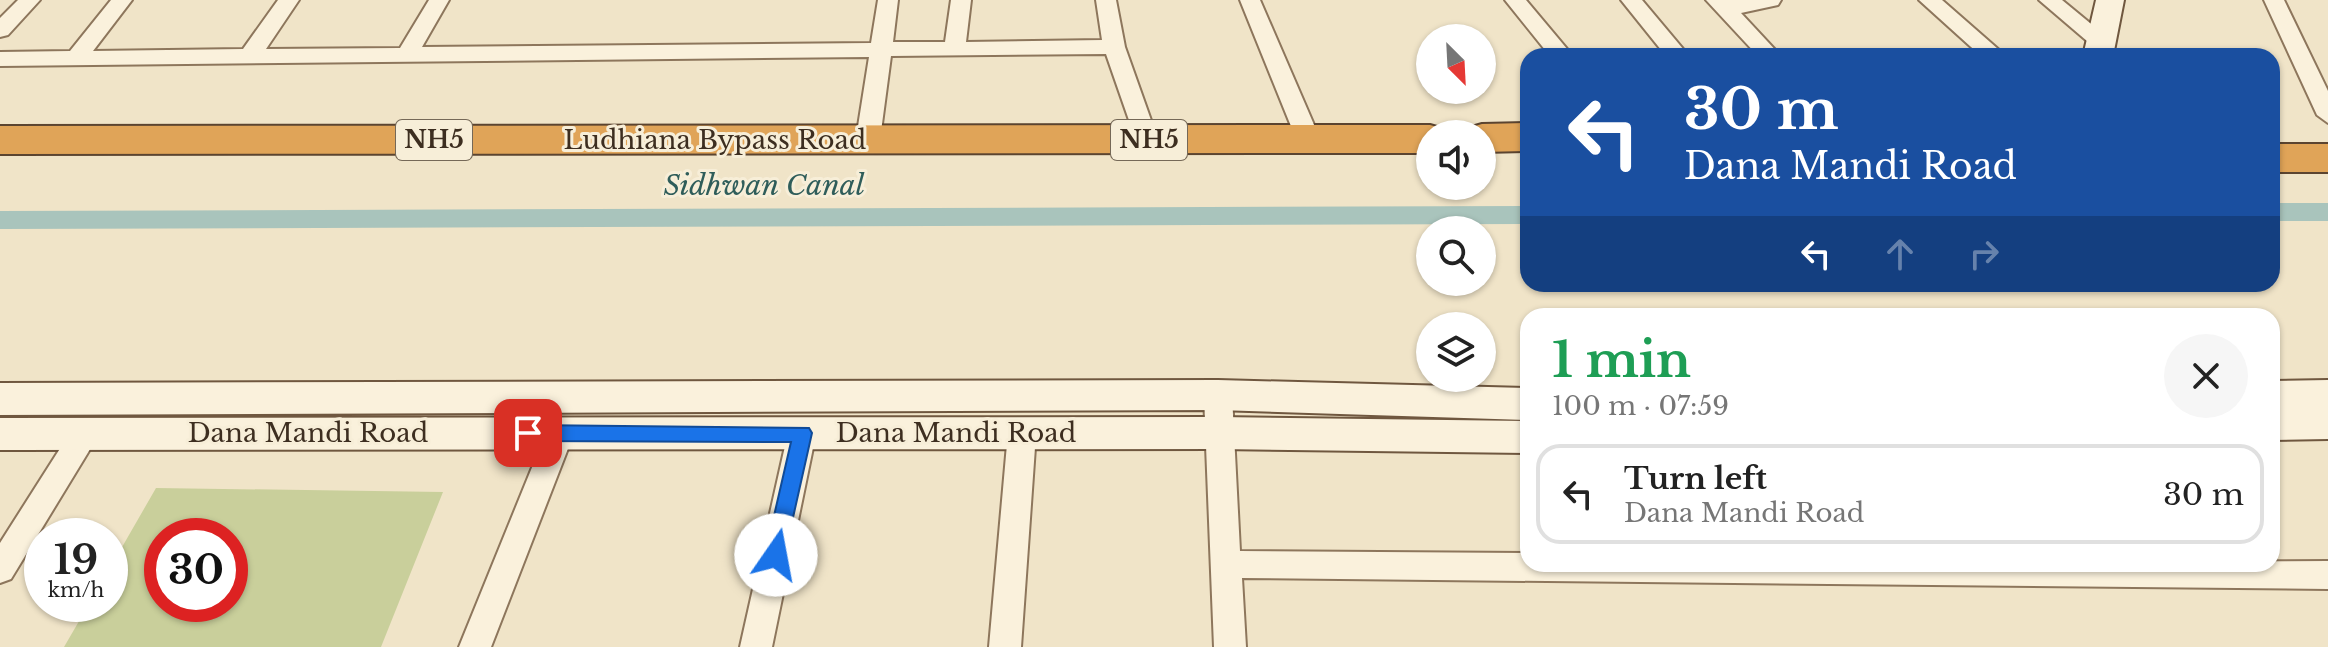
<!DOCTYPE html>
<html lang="en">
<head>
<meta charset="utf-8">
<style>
	:root { --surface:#fff; --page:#f6f6f6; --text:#222; --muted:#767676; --line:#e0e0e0 }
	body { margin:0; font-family:"Libre Baskerville",serif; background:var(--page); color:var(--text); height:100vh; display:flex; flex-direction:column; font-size:30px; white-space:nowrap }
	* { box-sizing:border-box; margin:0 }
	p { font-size:26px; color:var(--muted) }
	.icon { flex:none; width:44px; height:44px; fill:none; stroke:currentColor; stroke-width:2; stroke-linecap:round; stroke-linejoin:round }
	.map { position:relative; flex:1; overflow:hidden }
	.side { position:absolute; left:1520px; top:308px; width:760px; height:264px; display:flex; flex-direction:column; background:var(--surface); border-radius:24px; box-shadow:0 2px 6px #0004 }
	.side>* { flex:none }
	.guide { position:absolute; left:1520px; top:48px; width:760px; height:244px; border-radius:24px; box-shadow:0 2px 6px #0004; background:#1a4fa0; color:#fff; overflow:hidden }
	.needle { width:52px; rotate:156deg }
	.tools { position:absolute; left:1416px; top:24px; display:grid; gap:16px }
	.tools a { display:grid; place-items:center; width:80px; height:80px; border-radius:50%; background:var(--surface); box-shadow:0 2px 6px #0004; font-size:40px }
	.speed { position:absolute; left:24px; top:518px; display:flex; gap:16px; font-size:40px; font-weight:700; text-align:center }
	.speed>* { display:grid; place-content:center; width:104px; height:104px; border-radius:50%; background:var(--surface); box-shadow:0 2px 6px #0004; line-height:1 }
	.speed small { font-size:20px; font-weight:400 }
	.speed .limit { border:12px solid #d22; background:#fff; color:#111 }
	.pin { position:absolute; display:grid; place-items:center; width:68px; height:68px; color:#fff; margin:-34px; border-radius:16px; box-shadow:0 4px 12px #0006 }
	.me { position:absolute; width:88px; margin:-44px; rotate:12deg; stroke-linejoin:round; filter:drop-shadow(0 0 6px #0008) }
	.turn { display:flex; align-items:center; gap:28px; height:168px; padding:0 32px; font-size:36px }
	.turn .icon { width:104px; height:104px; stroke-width:2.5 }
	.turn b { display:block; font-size:56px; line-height:68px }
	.lanes { display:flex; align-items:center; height:76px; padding:0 32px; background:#0003; justify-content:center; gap:40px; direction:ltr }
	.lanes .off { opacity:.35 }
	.round { display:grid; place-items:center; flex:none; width:84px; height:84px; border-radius:42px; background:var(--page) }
	.headline { display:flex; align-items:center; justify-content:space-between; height:136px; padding:0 32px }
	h1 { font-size:48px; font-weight:800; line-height:60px; color:#1e9e55 }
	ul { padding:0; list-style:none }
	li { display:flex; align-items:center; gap:24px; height:100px; margin:0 16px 12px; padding:0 16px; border:4px solid var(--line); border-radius:24px }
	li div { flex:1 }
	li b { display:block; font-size:30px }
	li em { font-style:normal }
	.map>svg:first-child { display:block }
</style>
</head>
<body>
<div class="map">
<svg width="2328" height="647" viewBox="0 0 2328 647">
	<rect width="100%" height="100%" fill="#f0e4c8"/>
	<path fill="#c9cf9b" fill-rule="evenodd" d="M 156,488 L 443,492 L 381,647 L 64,647 L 89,604 L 110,604 L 110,568 ZM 230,536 L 230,604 L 162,604 L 162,536 Z"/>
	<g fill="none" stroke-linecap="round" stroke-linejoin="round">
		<path fill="#a9c4bc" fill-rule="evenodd" d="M 2272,203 L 2328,203 L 2328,221 L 2272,221 Z
			M 1528,206 L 1528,224 L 0,229 L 0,211 Z"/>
		<defs>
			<path id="street" d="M 18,0 L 40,0 L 8,35 L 0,37 L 0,18 Z
				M 111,0 L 132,0 L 93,51 L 243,49 L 278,0 L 299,0 L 266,49 L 400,48 L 429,0 L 449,0 L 422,47 L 871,43 L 878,0 L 898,0 L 893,42 L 945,42 L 951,0 L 971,0 L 966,42 L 1102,40 L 1096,0 L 1116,0 L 1125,47 L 1158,140 L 1154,146 L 1138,146 L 1106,54 L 891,56 L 880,139 L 868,147 L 856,139 L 869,57 L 0,66 L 0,52 L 70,51 Z
				M 1240,0 L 1260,0 L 1321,141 L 1317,147 L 1309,149 L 1297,141 Z
				M 1505,0 L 1526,0 L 1573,56 L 1550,56 Z
				M 1621,0 L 1642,0 L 1689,56 L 1666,56 Z
				M 1706,0 L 1781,0 L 1778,5 L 1741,13 L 1781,56 L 1758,56 Z
				M 1919,0 L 1942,0 L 2006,56 L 1981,56 Z
				M 2039,0 L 2062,0 L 2113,42 L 2102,49 L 2094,47 Z
				M 2264,0 L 2284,0 L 2328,91 L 2328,123 L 2317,115 Z
				M 1218,384 L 1228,387 L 1232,395 L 1240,551 L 1528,553 L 1528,564 L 2328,561 L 2328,589 L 1242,578 L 1246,647 L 1214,647 L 1204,395 L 1208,387 Z
				M 85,421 L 95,425 L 99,433 L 95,441 L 11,579 L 0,583 L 0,543 L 75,425 Z
				M 560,421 L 570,425 L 574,433 L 491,647 L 459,647 L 546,433 L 550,425 Z
				M 802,421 L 812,425 L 816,433 L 772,647 L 740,647 L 788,433 L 792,425 Z
				M 1022,421 L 1032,425 L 1036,433 L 1021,647 L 989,647 L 1008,433 L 1012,425 Z"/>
			<path id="secondary" d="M 2096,0 L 2124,0 L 2113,56 L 2083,56 Z
				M 1218,380 L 1528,388 L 1528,420 L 1218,410 L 0,415 L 0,383 Z
				M 2328,380 L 2328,439 L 2272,440 L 2272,381 Z
				M 1219,417 L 1528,421 L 1528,453 L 1219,449 L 0,450 L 0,418 Z"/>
			<path id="highway" d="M 1528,123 L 1528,151 L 1482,152 L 1482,134 L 1465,134 L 1468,128 L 1482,124 Z
				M 1430,125 L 1444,129 L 1447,134 L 1430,134 L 1430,153 L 0,154 L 0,126 Z
				M 2272,144 L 2328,144 L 2328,172 L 2272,172 Z"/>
		</defs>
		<use href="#street" stroke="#8d765c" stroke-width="4"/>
		<use href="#secondary" stroke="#6f573f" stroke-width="4"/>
		<use href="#highway" stroke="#5b4430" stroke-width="4"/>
		<use href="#street" fill="#faf1dc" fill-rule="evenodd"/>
		<use href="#secondary" fill="#faf1dc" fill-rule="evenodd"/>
		<use href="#highway" fill="#e0a458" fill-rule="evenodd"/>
	</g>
	<path fill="#1a73e8" stroke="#114b97" stroke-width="2" d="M 528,425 L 809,428 L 812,433 L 783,562 L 768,562 L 765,555 L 791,442 L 528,441 L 518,433 Z"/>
	<g text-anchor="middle" stroke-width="6" stroke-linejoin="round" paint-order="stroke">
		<g fill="#f7eed8" stroke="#756857" stroke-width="2">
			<rect x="396" y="120" width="76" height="40" rx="6"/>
			<rect x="1111" y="120" width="76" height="40" rx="6"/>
		</g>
		<g font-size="24" font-weight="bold" fill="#3d2e20">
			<text x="434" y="148">NH5</text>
			<text x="1149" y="148">NH5</text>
		</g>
		<g font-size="26" fill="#3d2e20" stroke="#f7eed8">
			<text x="715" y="149">Ludhiana Bypass Road</text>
			<text x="308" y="442">Dana Mandi Road</text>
			<text x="956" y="442">Dana Mandi Road</text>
		</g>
		<g font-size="28" font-style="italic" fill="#2f5d5a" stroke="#f7eed8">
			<text x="764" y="195">Sidhwan Canal</text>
		</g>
	</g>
</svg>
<div class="tools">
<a><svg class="needle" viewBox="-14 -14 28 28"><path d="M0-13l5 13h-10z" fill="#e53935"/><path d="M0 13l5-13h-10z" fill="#767676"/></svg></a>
<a><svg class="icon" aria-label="sound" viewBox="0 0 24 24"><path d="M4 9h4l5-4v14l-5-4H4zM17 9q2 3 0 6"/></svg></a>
<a><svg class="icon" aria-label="search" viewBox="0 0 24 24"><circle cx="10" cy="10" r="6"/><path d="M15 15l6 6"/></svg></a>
<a><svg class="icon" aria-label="layers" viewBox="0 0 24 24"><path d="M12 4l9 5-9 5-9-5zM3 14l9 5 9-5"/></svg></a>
</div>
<div class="speed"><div>19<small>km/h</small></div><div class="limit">30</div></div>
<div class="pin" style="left:528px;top:433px;background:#d93025"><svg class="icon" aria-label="arrive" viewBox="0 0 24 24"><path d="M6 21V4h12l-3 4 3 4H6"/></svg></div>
<svg class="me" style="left:776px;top:555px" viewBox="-20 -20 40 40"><circle r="19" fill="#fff"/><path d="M0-13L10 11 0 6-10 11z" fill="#1a73e8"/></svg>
<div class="guide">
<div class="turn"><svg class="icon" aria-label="left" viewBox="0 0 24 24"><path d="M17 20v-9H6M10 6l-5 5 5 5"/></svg><div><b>30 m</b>Dana Mandi Road</div></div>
<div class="lanes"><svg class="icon" aria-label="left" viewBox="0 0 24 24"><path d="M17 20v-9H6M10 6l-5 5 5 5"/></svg><svg class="icon off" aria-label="ahead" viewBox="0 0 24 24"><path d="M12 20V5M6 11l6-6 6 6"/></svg><svg class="icon off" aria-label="right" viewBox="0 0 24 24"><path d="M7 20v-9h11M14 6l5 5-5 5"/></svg></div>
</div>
<section class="side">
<div class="headline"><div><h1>1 min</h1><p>100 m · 07:59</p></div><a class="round"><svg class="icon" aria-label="close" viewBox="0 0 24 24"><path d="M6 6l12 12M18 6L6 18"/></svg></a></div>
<ul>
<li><svg class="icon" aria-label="left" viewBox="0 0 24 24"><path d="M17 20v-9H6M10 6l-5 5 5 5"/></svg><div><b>Turn left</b><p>Dana Mandi Road</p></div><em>30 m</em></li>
</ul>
</section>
</div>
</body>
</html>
